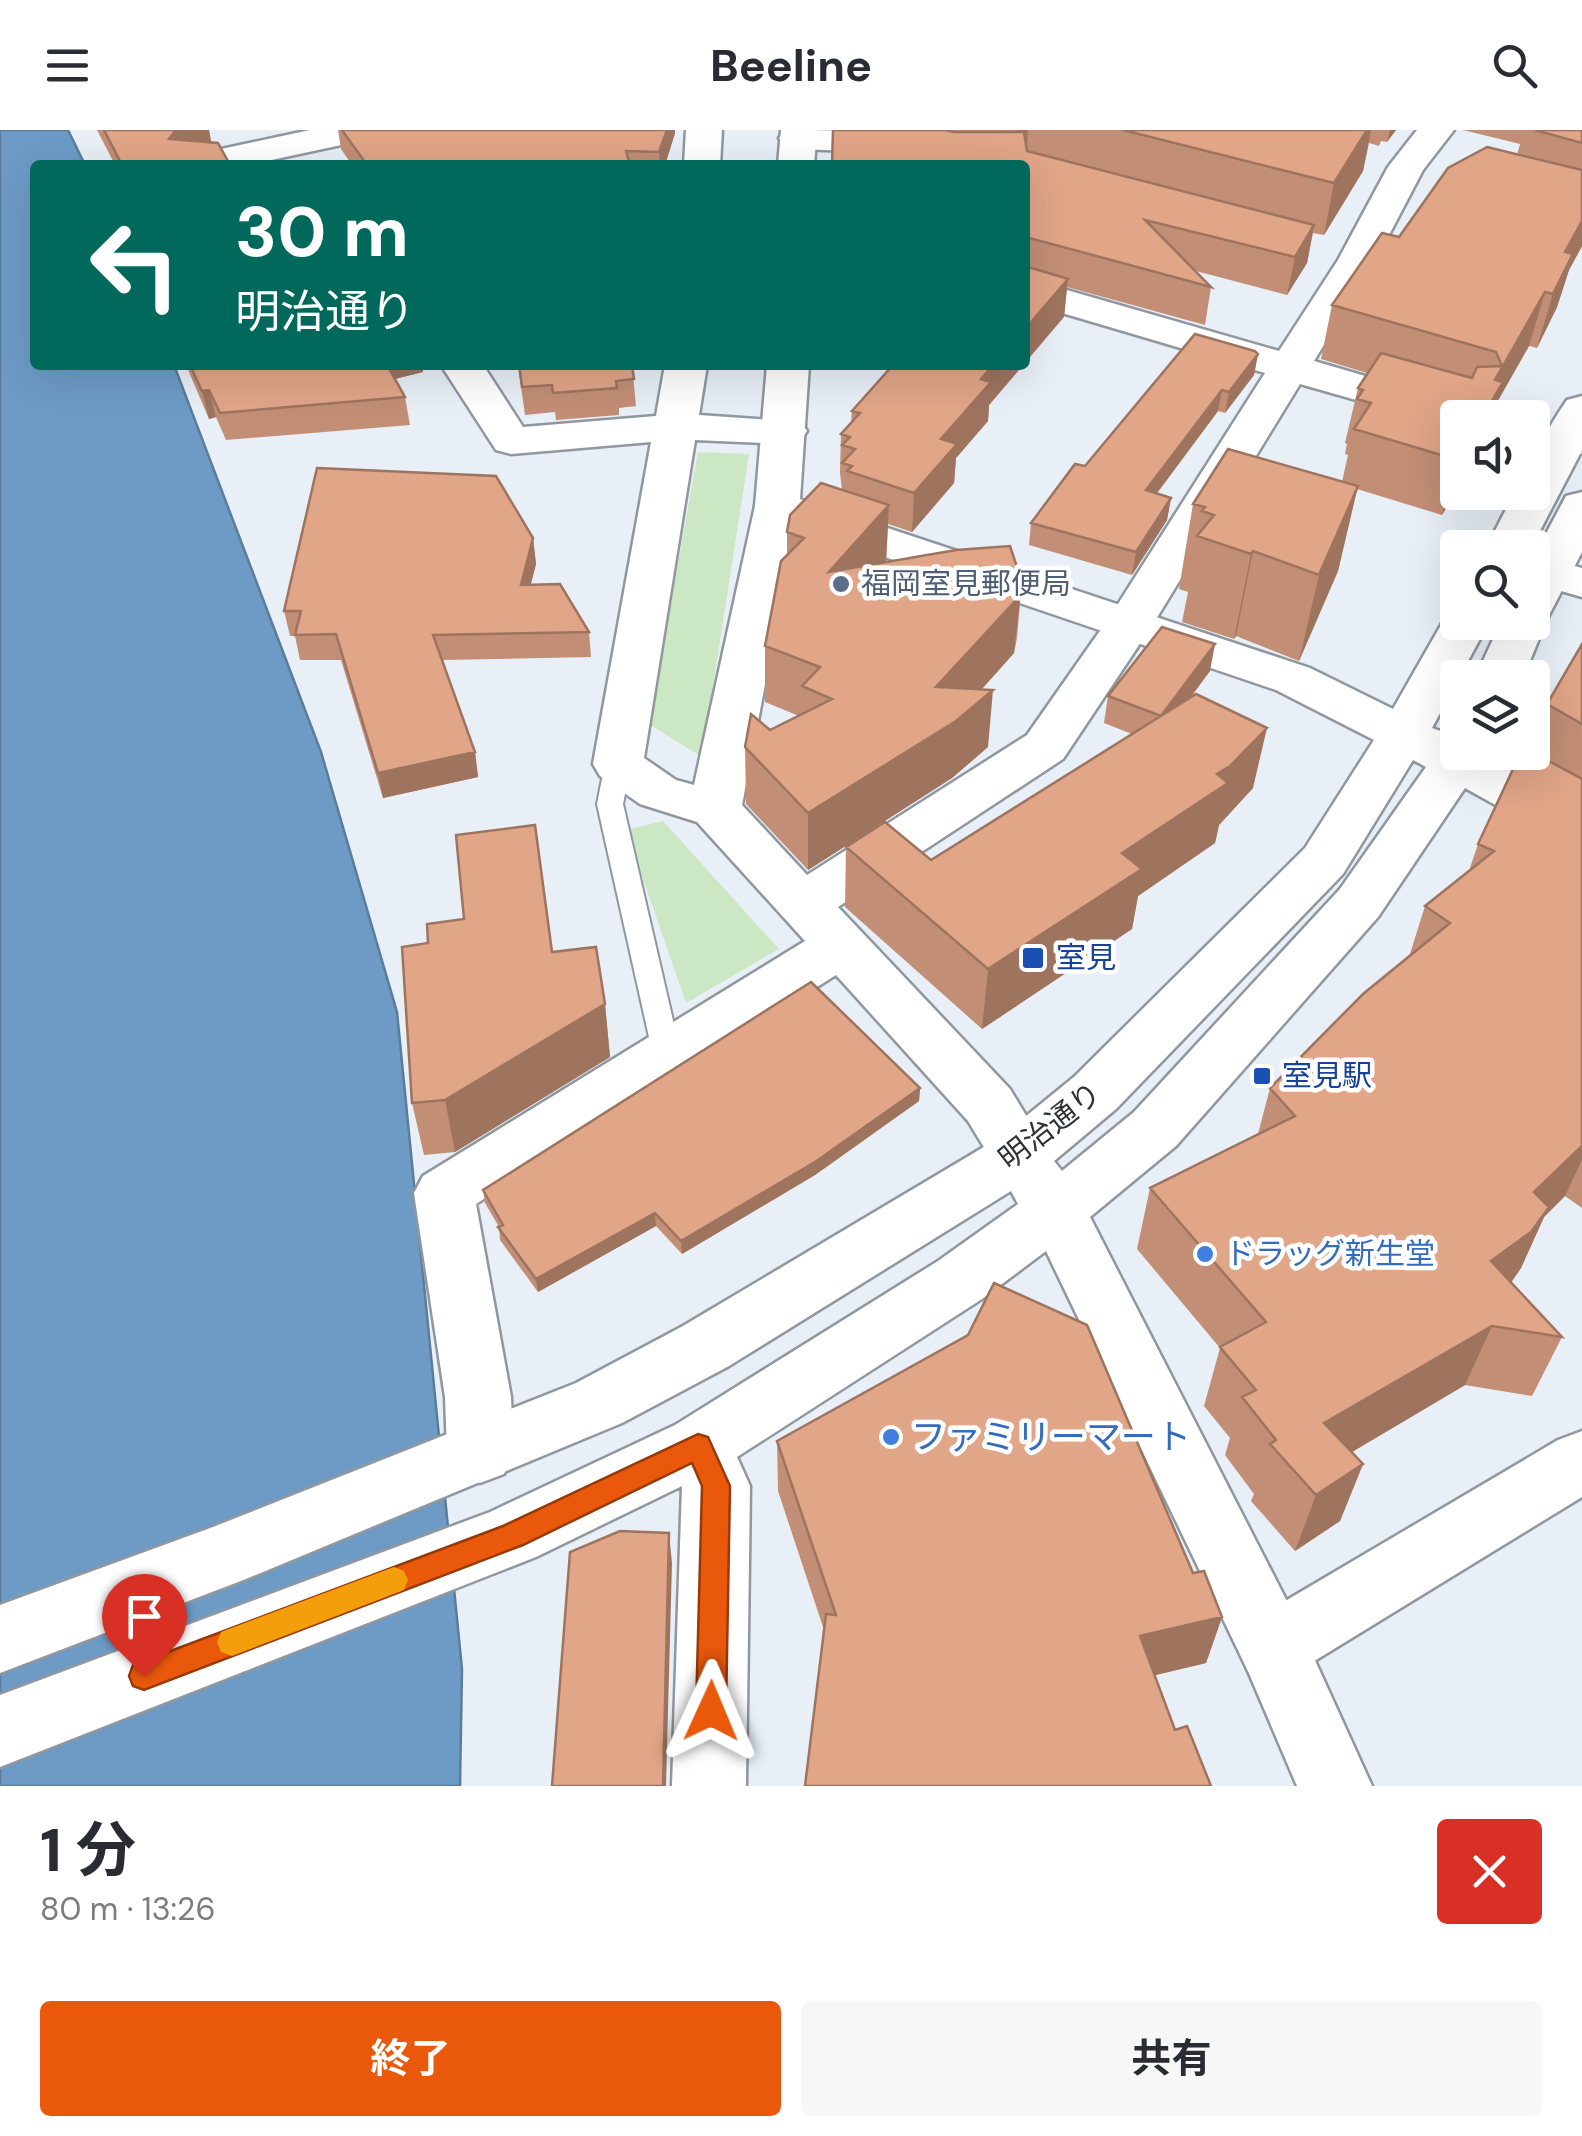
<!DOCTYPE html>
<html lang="ja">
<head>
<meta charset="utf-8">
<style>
	:root { --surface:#fff; --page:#f7f7f7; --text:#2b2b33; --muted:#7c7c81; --accent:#ea580c }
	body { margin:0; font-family:"DM Sans","Noto Sans JP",sans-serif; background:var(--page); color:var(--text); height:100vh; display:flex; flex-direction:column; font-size:38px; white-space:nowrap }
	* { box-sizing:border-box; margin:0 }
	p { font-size:32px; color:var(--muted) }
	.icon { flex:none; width:55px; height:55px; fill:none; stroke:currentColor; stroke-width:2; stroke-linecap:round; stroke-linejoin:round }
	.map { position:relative; height:1656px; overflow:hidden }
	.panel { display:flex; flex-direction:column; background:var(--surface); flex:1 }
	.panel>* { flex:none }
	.top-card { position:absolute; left:30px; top:30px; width:1000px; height:210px; border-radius:10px; box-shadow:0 10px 40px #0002; background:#00695c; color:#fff; overflow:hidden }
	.tools { position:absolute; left:1440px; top:270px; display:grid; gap:20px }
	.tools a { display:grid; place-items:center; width:110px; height:110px; border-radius:10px; background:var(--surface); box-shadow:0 10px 40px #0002; font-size:50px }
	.pin { position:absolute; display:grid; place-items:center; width:85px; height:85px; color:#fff; margin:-102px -42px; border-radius:50% 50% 50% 0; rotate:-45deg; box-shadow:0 0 10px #0007 }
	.pin .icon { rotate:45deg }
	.me { position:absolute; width:110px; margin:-55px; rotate:1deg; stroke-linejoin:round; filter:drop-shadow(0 0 8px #0008) }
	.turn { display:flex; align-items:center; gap:35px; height:210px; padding:0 40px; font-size:45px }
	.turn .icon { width:130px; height:130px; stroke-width:2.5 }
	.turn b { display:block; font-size:70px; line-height:85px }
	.round { display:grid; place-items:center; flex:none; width:105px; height:105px; border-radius:10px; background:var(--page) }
	.head { display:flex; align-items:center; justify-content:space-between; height:170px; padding:0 40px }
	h1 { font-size:60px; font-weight:700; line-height:75px }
	.primary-button { display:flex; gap:20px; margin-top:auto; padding:20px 40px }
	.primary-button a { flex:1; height:115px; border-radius:10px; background:var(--accent); color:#fff; font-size:40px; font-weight:700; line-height:115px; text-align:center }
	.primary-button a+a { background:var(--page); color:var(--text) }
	header { display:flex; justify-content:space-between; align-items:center; height:130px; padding:0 40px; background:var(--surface); font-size:45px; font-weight:700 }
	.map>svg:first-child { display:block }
</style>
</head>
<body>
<header><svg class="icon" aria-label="menu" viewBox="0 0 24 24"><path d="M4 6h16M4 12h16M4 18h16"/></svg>Beeline<svg class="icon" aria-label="search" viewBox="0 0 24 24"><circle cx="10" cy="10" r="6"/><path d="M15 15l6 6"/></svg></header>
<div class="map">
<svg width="1582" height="1656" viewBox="0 0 1582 1656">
	<rect width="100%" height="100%" fill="#e8eff7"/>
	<path fill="#cce7c4" d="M 698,322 L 749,324 L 702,627 L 649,594 Z
		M 663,691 L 779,819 L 686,873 L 626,700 Z"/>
	<path fill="#6d9bc6" stroke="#5b7c9b" stroke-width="2.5" d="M 0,0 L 68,0 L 85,35 L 35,35 L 35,235 L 174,235 L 321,622 L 397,882 L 462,1539 L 460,1656 L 0,1656 Z"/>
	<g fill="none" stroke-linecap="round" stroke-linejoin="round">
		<defs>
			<path id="lane" d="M 618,625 L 631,634 L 623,674 L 681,925 L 677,933 L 667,936 L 657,933 L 653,925 L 597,674 L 605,634 Z"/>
			<path id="street" d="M 310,0 L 379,0 L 374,8 L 248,35 L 179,35 L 184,27 Z
				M 686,0 L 722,0 L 720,35 L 684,35 Z
				M 786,0 L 906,1 L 1008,27 L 1013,35 L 952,35 L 905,23 L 797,19 L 784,16 L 779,8 Z
				M 1417,0 L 1454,0 L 1423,40 L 1376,130 L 1314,231 L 1478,279 L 1484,288 L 1458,288 L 1458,299 L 1300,254 L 1153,494 L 1063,629 L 838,777 L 1010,959 L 1050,1025 L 1041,1042 L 1020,1049 L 999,1042 L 968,991 L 836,845 L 476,1074 L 511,1267 L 513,1323 L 504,1344 L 480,1353 L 456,1344 L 447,1323 L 445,1267 L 414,1063 L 423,1046 L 805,811 L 697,692 L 640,674 L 600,646 L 593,634 L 651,312 L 511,324 L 496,320 L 441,235 L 483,235 L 523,297 L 656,286 L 665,235 L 707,235 L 699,285 L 801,292 L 807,301 L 801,310 L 786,314 L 695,310 L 644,628 L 676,650 L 694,655 L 755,376 L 761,367 L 777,363 L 793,367 L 799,376 L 742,675 L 807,745 L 1027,605 L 1111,485 L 1265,243 L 1025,172 L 1025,148 L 1279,221 L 1338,130 L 1388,37 Z
				M 1532,295 L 1579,309 L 1582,323 L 1564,331 L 1532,322 Z
				M 1549,429 L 1582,438 L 1582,467 L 1533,453 L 1533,433 Z
				M 1582,1301 L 1582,1367 L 1298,1541 L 1273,1551 L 1248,1541 L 1237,1517 L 1248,1493 L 1558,1310 Z"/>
			<path id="secondary" d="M 781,0 L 817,0 L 814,35 L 778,35 Z
				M 767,235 L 809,235 L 800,369 L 1310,538 L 1393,579 L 1449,481 L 1458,479 L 1458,492 L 1489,492 L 1432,598 L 1458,607 L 1458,622 L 1488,622 L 1582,677 L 1582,718 L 1564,713 L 1465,658 L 1378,787 L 1176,1016 L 1090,1087 L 1298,1493 L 1372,1656 L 1297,1656 L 1248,1541 L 1046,1121 L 982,1169 L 737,1327 L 750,1356 L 746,1656 L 672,1656 L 682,1356 L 536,1427 L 0,1637 L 0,1565 L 490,1382 L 675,1295 L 938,1131 L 1018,1074 L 1011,1061 L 729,1236 L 622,1293 L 246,1449 L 0,1543 L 0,1475 L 213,1397 L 576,1253 L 683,1196 L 999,1008 L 1074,947 L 1305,718 L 1374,610 L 1276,560 L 761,385 L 755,376 ZM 1413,630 L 1426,637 L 1340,759 L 1134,982 L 1062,1041 L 1054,1031 L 1116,979 L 1343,744 Z
				M 1582,266 L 1582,320 L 1531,418 L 1486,418 L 1515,362 L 1532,362 C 1532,325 1546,301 1567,270 Z
				M 1582,362 L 1582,422 L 1547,489 L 1523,548 L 1475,548 L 1501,492 L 1532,492 L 1532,430 L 1566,366 Z"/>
		</defs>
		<use href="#lane" stroke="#91979f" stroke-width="4"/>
		<use href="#street" stroke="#91979f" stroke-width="5"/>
		<use href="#secondary" stroke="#91979f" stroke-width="5"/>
		<use href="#lane" fill="#fff" fill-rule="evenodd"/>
		<use href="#street" fill="#fff" fill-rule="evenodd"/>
		<use href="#secondary" fill="#fff" fill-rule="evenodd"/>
	</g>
	<path fill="#c28e75" d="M 97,0 L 210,0 L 209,0 L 211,12 L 230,35 L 115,35 Z
		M 338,0 L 675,0 L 675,3 L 665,35 L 352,35 L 341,19 Z
		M 833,0 L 1396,0 L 1387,12 L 1381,11 L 1379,16 L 1369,13 L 1363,41 L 1324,105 L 1313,103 L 1307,133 L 1287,165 L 1196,141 L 1211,157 L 1205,195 L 1067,157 L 1064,187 Z
		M 1463,0 L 1582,0 L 1582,116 L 1569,140 L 1557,177 L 1537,218 L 1529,216 L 1496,274 L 1492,288 L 1458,288 L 1458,358 L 1442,385 L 1357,359 L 1338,441 L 1299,531 L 1236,506 L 1234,509 L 1182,492 L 1188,462 L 1179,459 L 1193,374 L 1342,352 L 1348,325 L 1345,324 L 1347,314 L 1345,313 L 1358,258 L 1367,243 L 1321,229 L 1332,175 L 1399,107 L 1517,25 L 1520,14 Z
		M 1258,224 L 1254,245 L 1225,283 L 1218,281 L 1157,363 L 1171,368 L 1167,390 L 1132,445 L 1029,415 L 1031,393 L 1085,336 Z
		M 186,235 L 422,235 L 423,242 L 395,249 L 405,267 L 410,295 L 226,310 L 216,287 L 209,289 Z
		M 518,235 L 632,235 L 636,276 L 619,278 L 619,285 L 556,290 L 555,282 L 525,285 Z
		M 893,235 L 1023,235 L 989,275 L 988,291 L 956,328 L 954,353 L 912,402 L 888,394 L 886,432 L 1022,452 L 1017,508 L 1014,523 L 981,560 L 988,617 L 952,648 L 808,740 L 746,674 L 745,617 L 770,600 L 799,586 L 765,572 L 765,516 L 787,425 L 787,402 L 842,360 L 840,343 L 841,304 L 851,293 L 852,281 Z
		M 533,408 L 536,434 L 531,454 L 589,502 L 591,527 L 442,530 L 475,622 L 478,647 L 383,668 L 341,530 L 300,530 L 295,506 L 290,506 L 284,481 Z
		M 1582,514 L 1582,1078 L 1565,1066 L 1544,1087 L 1521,1138 L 1511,1152 L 1562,1207 L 1532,1266 L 1465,1255 L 1352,1322 L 1363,1334 L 1340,1391 L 1295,1421 L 1251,1371 L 1254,1364 L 1225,1325 L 1230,1308 L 1204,1276 L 1220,1218 L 1137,1119 L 1150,1058 L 1258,1004 L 1270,958 L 1409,827 L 1425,776 L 1469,741 L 1478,714 L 1532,622 L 1532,616 L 1547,574 Z
		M 1210,541 L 1191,567 L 1253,658 L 1219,695 L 1215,713 L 1138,766 L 1132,799 L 982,899 L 845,777 L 846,717 L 931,730 L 1132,604 L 1104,593 L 1108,566 Z
		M 552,822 L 605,874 L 610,927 L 455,1022 L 424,1025 L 412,973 Z
		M 920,958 L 919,971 L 815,1045 L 682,1124 L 656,1096 L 538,1162 L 500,1110 L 499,1097 L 485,1073 L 483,1060 Z
		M 777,1311 L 1193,1443 L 1222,1487 L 1206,1533 L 1155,1545 L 1175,1600 L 1211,1656 L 824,1500 L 778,1361 Z"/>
	<path fill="#9e745f" d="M 176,0 L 210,0 L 209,0 L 212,17 L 169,9 Z
		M 667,0 L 675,0 L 675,3 L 665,35 L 660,35 L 659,22 Z
		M 1017,0 L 1028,0 L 1026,28 L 1015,31 Z
		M 1367,0 L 1371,0 L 1363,41 L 1324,105 L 1334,53 Z
		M 1390,0 L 1396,0 L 1387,12 Z
		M 1582,91 L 1582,116 L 1569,140 L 1557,177 L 1537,218 L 1565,122 Z
		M 1314,95 L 1307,133 L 1287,165 L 1295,127 Z
		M 1068,149 L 1064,187 L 1025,233 L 1025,199 Z
		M 1545,162 L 1529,216 L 1496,274 L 1492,288 L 1482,288 L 1495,250 Z
		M 1258,224 L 1254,245 L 1225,283 L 1229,262 Z
		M 383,235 L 422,235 L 423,242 L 386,251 Z
		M 993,235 L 1023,235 L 989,275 L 988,291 L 956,328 L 954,353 L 912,402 L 914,363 L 941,309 L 981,249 Z
		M 209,260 L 216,287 L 209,289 L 202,261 Z
		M 1222,260 L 1218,281 L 1143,382 L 1146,360 Z
		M 1458,330 L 1458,358 L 1442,385 Z
		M 1358,356 L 1338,441 L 1299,531 L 1319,445 Z
		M 1171,368 L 1167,390 L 1132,445 L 1136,422 Z
		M 889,375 L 886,432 L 829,442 Z
		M 533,408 L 536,434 L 524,480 L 521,455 Z
		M 1253,421 L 1236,506 L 1234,509 L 1251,424 Z
		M 1022,452 L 1014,523 L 948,597 L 993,560 L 988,617 L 952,648 L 808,740 L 808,683 L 936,557 Z
		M 1215,514 L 1210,541 L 1156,613 L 1161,586 Z
		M 1267,598 L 1253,658 L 1219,695 L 1215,713 L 1138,766 L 1132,799 L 982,899 L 988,839 Z
		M 475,622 L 478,647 L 383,668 L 378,643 Z
		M 605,874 L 610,927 L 455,1022 L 445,970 Z
		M 920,958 L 919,971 L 815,1045 L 682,1124 L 681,1111 Z
		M 1582,1016 L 1582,1030 L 1565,1066 L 1544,1087 L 1521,1138 L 1504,1163 L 1491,1131 L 1534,1062 Z
		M 655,1083 L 656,1096 L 538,1162 L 536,1149 Z
		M 1492,1196 L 1465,1255 L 1303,1351 L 1324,1293 Z
		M 1363,1334 L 1340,1391 L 1295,1421 L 1316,1365 Z
		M 669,1403 L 672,1433 L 666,1656 L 663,1656 Z
		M 1222,1487 L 1206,1533 L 1127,1552 L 1140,1506 Z"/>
	<path fill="#e1a588" stroke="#9e745f" stroke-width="2.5" d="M 104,0 L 176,0 L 169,9 L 218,13 L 230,35 L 122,35 Z
		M 342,0 L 667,0 L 659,22 L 626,21 L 630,35 L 367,35 Z
		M 833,0 L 945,0 L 954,2 L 1024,2 L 1027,21 L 1314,95 L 1295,127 L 1145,90 L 1211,157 L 1026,107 L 1025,136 L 1068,149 L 1025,199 L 1025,35 L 832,35 Z
		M 1123,0 L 1367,0 L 1334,53 Z
		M 1535,0 L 1582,0 L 1582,13 Z
		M 1487,17 L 1582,40 L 1582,91 L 1565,122 L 1573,124 L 1553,164 L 1545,162 L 1495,250 L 1503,252 L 1482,288 L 1458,288 L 1458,330 L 1354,299 L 1371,273 L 1357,269 L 1363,260 L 1358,258 L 1381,223 L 1472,248 L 1477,237 L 1502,236 L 1496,222 L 1332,175 L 1382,103 L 1399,107 L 1448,38 Z
		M 1195,204 L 1255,221 L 1258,224 L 1229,262 L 1222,260 L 1146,360 L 1171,368 L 1136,422 L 1031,393 L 1075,334 L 1085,336 Z
		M 190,235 L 387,235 L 405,267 L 220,283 L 209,260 L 202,261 Z
		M 519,235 L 632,235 L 634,249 L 616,251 L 617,258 L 553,263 L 552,255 L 522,257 Z
		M 893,235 L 993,235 L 981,249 L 991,252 L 941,309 L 957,314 L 914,363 L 847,341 L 852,336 L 842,333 L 855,319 L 842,315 L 850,307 L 841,304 L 860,283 L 852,281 Z
		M 1228,319 L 1358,356 L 1319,445 L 1253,421 L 1251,424 L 1197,406 L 1214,385 L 1202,381 L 1205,377 L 1193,374 Z
		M 317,338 L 496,346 L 533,408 L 521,455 L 560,454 L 589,502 L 433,505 L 475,622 L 378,643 L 336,504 L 295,505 L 301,481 L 284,481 Z
		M 821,353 L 889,375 L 829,442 L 956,420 L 1010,416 L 1022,452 L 1020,466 L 936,557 L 993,560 L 956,591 L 808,683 L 745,617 L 751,584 L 770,600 L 832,569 L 802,556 L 820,537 L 765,516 L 781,431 L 804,408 L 787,402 L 790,385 Z
		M 1162,497 L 1215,514 L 1161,586 L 1108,566 Z
		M 1582,514 L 1582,594 L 1547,574 Z
		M 1196,564 L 1267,598 L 1230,636 L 1217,644 L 1228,653 L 1122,723 L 1142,739 L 988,839 L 846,717 L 885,692 L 931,730 Z
		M 1521,622 L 1532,622 L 1582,649 L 1582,1016 L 1534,1062 L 1549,1077 L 1531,1102 L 1491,1131 L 1562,1207 L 1492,1196 L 1324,1293 L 1363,1334 L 1316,1365 L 1270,1314 L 1276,1310 L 1242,1267 L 1256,1260 L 1220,1217 L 1266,1192 L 1150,1058 L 1295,986 L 1270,958 L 1363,864 L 1450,793 L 1425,776 L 1494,721 L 1478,714 Z
		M 535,695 L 552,822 L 596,817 L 605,874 L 445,970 L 412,973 L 402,817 L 428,813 L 427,794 L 464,789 L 456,705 Z
		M 811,852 L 920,958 L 815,1032 L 681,1111 L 655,1083 L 536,1149 L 498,1097 L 503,1095 L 483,1060 Z
		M 994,1153 L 1087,1195 L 1193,1443 L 1204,1441 L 1222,1487 L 1140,1506 L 1175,1600 L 1187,1596 L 1211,1656 L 805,1656 L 826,1484 L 836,1485 L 777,1311 L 968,1205 Z
		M 620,1401 L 669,1403 L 663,1656 L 552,1656 L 570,1422 Z"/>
	<path fill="#ea580c" stroke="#983908" stroke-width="2.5" d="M 698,1304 L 708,1307 L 730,1356 L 726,1581 L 721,1591 L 711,1596 L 700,1591 L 696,1581 L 702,1356 L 692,1333 L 523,1415 L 144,1560 L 133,1556 L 129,1546 L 133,1535 L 503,1396 Z"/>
	<path fill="#f59e0b" d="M 394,1437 L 404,1441 L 408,1450 L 404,1460 L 232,1526 L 221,1522 L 217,1512 L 221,1502 Z"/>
	<circle fill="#5c6f8a" stroke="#fff" stroke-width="4" cx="841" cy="454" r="10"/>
	<g fill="#1a4fb4" stroke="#fff" stroke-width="4">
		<rect x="1021" y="816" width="24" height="24" rx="5"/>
		<rect x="1252" y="936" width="20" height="20" rx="5"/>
	</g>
	<g fill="#3f7fe0" stroke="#fff" stroke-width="4">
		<circle cx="1205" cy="1124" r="10"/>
		<circle cx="891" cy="1307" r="10"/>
	</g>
	<g text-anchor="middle" stroke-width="9" stroke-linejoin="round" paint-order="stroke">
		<g font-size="30" fill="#4e5e75" stroke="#fff" text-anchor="start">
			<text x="861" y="464">福岡室見郵便局</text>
		</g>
		<g font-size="30" fill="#164399" stroke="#fff" text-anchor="start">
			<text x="1056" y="838">室見</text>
			<text x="1282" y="956">室見駅</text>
		</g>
		<g font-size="30" fill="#303336" stroke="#fff">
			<text transform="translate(1050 996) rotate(-38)" y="10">明治通り</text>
		</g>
		<g font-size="30" fill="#366cbe" stroke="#fff" text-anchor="start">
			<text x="1225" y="1134">ドラッグ新生堂</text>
		</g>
		<g font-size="35" fill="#366cbe" stroke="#fff" text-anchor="start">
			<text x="911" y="1319">ファミリーマート</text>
		</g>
	</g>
</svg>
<div class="tools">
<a><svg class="icon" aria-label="sound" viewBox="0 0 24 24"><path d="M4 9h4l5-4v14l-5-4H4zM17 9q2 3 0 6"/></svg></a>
<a><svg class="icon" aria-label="search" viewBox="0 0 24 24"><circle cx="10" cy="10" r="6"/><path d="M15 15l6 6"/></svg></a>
<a><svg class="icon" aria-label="layers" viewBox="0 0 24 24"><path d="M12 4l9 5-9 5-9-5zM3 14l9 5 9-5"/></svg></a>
</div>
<div class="pin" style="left:144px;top:1546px;background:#d93025"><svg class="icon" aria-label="arrive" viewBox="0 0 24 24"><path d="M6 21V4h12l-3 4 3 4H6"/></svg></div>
<svg class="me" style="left:711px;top:1581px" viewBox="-20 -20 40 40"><path d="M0-17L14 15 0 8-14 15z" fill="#ea580c" stroke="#fff" stroke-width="4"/></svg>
<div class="top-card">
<div class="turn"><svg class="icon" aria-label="left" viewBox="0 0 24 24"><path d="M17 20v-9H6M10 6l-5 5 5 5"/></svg><div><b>30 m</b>明治通り</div></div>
</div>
</div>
<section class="panel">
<div class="head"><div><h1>1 分</h1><p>80 m · 13:26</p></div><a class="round" style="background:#d93025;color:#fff"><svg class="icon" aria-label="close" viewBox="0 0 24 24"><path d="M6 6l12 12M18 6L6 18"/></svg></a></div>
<div class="primary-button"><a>終了</a><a>共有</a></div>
</section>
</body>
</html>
